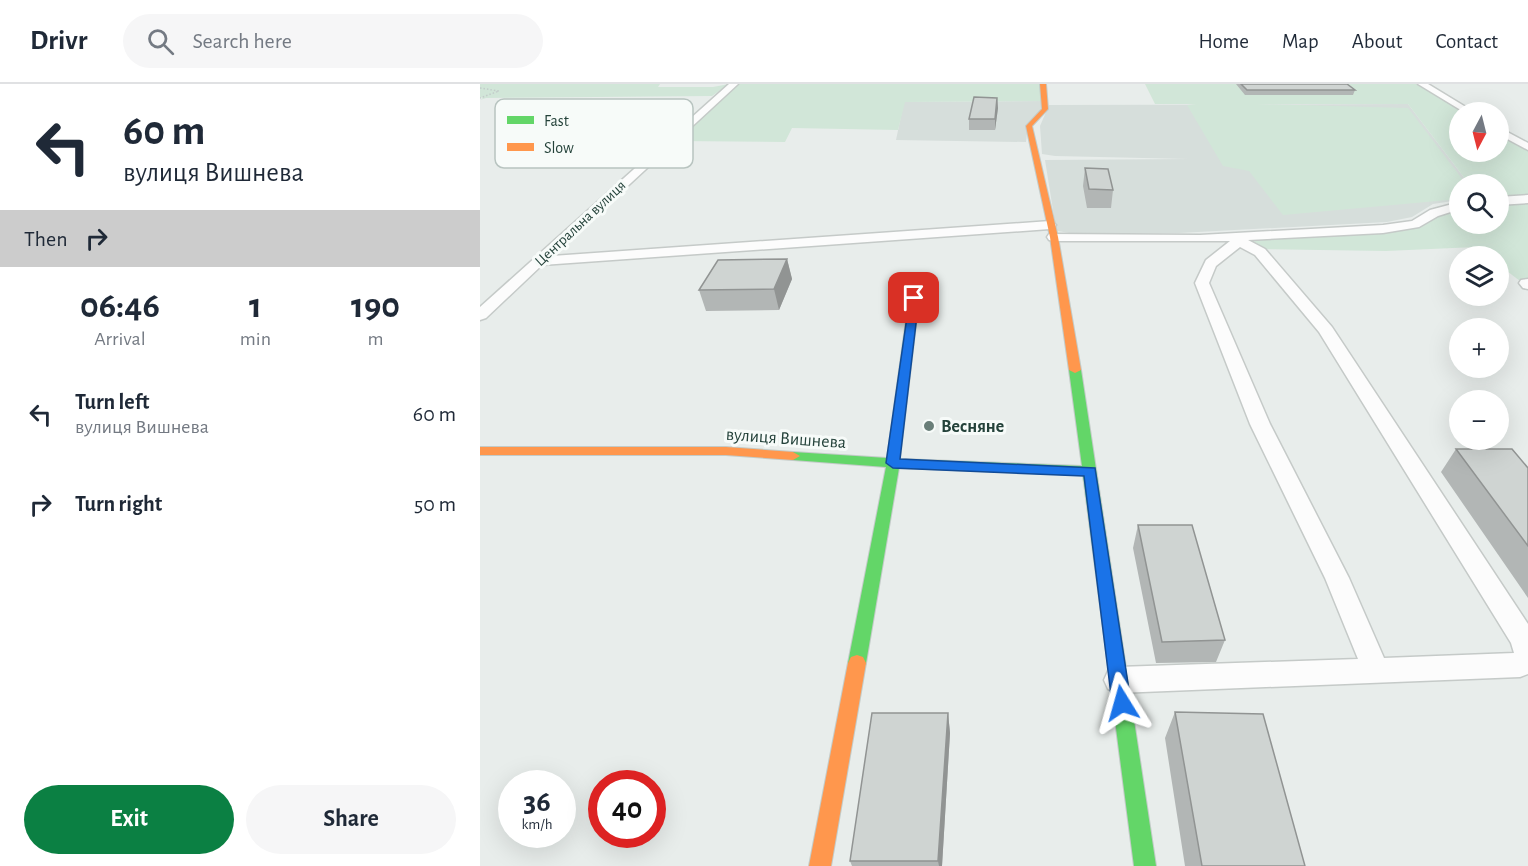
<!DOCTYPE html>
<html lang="en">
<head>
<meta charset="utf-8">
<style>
	:root { --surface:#fff; --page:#f6f6f7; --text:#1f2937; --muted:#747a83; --line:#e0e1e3; --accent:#0b8043 }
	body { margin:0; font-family:"Alegreya Sans",sans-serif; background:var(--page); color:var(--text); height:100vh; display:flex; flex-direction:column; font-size:22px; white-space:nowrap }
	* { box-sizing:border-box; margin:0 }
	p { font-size:20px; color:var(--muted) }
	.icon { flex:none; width:33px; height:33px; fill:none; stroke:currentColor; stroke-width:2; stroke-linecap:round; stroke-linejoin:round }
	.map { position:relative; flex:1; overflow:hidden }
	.side { display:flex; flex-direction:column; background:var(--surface); width:480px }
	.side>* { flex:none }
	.top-card { background:#fff; color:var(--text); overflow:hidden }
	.needle { width:39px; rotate:187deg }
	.fabs { position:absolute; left:969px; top:18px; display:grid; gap:12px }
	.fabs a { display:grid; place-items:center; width:60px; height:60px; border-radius:50%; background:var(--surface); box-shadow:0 6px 24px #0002; font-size:30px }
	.speed { position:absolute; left:18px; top:686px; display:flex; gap:12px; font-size:30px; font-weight:700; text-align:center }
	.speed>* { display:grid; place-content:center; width:78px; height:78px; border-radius:50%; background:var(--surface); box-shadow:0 6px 24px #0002; line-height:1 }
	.speed small { font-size:15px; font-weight:400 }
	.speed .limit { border:9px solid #d22; background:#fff; color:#111 }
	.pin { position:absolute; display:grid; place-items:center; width:51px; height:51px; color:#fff; margin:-26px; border-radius:12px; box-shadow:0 3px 9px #0006 }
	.me { position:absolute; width:66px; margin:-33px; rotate:352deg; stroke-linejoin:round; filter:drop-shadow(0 0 4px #0008) }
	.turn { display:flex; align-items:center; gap:21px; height:126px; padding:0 24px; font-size:27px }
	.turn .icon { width:78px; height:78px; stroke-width:2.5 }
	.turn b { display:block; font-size:42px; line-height:51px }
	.then { display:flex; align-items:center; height:57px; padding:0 24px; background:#0003; gap:12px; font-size:22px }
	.eta { display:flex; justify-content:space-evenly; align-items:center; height:102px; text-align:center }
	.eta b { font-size:36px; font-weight:700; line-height:42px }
	.cta { display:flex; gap:12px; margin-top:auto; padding:12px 24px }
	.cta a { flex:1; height:69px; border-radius:36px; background:var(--accent); color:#fff; font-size:24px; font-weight:700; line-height:69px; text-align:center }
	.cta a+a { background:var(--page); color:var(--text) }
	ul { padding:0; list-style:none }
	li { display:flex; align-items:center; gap:18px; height:90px; padding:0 24px }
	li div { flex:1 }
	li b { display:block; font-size:22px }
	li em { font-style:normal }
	header { display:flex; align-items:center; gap:36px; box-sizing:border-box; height:84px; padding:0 30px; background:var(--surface); border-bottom:2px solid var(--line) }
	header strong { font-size:28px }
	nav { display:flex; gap:33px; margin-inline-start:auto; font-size:21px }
	.search { width:420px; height:54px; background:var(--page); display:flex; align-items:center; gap:15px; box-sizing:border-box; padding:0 21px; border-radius:33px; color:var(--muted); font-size:22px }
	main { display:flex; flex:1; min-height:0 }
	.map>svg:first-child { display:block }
</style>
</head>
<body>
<header>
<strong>Drivr</strong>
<div class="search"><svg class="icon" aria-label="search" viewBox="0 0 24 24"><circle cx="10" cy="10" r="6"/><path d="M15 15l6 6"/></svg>Search here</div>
<nav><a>Home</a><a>Map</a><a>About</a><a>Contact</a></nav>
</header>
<main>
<section class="side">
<div class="top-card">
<div class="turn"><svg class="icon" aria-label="left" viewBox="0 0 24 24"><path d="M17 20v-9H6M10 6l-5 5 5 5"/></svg><div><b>60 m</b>вулиця Вишнева</div></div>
<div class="then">Then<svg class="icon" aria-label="right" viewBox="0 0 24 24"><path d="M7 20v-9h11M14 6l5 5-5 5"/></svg></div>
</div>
<div class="eta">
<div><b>06:46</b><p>Arrival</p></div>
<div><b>1</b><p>min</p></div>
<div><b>190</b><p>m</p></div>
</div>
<ul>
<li><svg class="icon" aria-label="left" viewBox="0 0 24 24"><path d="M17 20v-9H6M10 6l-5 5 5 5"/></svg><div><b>Turn left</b><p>вулиця Вишнева</p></div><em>60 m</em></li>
<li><svg class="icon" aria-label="right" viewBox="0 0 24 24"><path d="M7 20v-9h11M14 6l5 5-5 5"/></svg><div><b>Turn right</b></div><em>50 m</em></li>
</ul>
<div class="cta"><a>Exit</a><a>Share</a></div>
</section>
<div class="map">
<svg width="1048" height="782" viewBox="0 0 1048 782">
	<rect width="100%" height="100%" fill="#e8edeb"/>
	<path fill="#d6dedb" d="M 563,17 L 564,25 L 548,41 L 546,58 L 416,56 L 424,18 Z
		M 928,20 L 989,100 L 980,100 L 979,116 L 953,120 L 932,133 L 907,138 L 699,149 L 589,149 L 578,147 L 576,145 L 565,76 L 708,75 L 575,72 L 562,70 L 560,42 L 569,21 Z"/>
	<path fill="#d1e6d8" d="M 0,0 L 180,0 L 178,3 L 233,3 L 249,0 L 232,12 L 6,14 L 0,16 L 3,14 L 0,13 Z
		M 258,0 L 564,0 L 568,17 L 425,18 L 418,46 L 312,44 L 305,58 L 195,57 Z
		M 665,0 L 936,0 L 986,28 L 980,28 L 980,68 L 1018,68 L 1019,47 L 1048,65 L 1048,111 L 1019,113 L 1018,100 L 989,100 L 928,20 L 777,20 L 928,24 L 986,100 L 980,100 L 979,115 L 803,131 L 769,87 L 743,82 L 707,21 L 716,20 L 675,20 Z
		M 1048,116 L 1048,197 L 1040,197 L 1019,181 L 1018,172 L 1008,172 L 996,163 L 906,167 L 772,165 L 764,154 L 942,141 L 968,125 L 979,121 L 980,140 L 1018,140 L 1019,118 Z"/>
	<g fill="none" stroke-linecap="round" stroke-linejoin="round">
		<defs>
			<path id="street" d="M 249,0 L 258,0 L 72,172 L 570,137 L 576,141 L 570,145 L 62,181 L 6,234 L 0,236 L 0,223 Z
				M 938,0 L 948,0 L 994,28 L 984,28 Z
				M 1018,43 L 1048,59 L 1048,66 L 1018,50 Z
				M 1048,111 L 1048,119 L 1018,121 L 1018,113 Z
				M 980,118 L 980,125 L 958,132 L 939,143 L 903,149 L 768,156 L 785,165 L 852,243 L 1048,540 L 1048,590 L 1040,593 L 638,609 L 628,605 L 624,596 L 628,587 L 638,583 L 878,575 L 845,494 L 770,340 L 715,199 L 726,176 L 750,157 L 574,157 L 569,156 L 567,153 L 569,150 L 720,151 L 903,141 L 932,137 L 950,126 ZM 760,163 L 775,171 L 839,248 L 1031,559 L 1034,569 L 904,574 L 869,494 L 790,340 L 729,199 L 736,182 Z
				M 1048,195 L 1048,205 L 1043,204 L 1039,199 L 1041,196 Z"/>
			<path id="fast" d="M 434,212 L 439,215 L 420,375 L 602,382 L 589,286 L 595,283 L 601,286 L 676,782 L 654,782 L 603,391 L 419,384 L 386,579 L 383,585 L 377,587 L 371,585 L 368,579 L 406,383 L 313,376 L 306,372 L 313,368 L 407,374 L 429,215 Z"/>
			<path id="slow" d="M 560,0 L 566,0 L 568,25 L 552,42 L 578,153 L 601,286 L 595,289 L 589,286 L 570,153 L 546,42 L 562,25 Z
				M 0,363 L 246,363 L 313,368 L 320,372 L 313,376 L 246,371 L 0,371 Z
				M 377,571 L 383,573 L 386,579 L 351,782 L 329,782 L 368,579 L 371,573 Z"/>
		</defs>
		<use href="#street" stroke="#c5cac8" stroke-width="3"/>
		<use href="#fast" stroke="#c3cbc8" stroke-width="2"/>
		<use href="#slow" stroke="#c3cbc8" stroke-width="2"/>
		<path stroke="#c3ccca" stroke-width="1.5" stroke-dasharray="1.5 2" stroke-linecap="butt" d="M 0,4 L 19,7 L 0,14"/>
		<use href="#street" fill="#fcfcfc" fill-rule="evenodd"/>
		<use href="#fast" fill="#63d668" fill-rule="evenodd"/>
		<use href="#slow" fill="#ff974d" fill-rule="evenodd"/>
	</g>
	<path fill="#b2b6b5" d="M 756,0 L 867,0 L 875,6 L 873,11 L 765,11 Z
		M 517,14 L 518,24 L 515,46 L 489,46 L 489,35 Z
		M 605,84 L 633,106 L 631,124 L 607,124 L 603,102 Z
		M 307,175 L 312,195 L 299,226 L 226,227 L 219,206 Z
		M 976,365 L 1048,384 L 1048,514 L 961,388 Z
		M 658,441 L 745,556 L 736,578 L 676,579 L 653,464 Z
		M 695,628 L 825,782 L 705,782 L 685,654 Z
		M 468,629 L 470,649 L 462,782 L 372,782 L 370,777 Z"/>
	<path fill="#919493" d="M 517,14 L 518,24 L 515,46 L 515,35 Z
		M 307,175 L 312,195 L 299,226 L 294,205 Z
		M 468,629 L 470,649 L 462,782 L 459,782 L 458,777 Z"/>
	<path fill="#cfd4d2" stroke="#919493" stroke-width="1.5" d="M 761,0 L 867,0 L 875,6 L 767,6 Z
		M 494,13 L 517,14 L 515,35 L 489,35 Z
		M 605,84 L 628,85 L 633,106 L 609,105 Z
		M 307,175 L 294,205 L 219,206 L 238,176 Z
		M 976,365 L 1032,365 L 1048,384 L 1048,462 Z
		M 658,441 L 712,441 L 745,556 L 682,558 Z
		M 695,628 L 783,630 L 825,782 L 722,782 Z
		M 392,629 L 468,629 L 458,777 L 370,777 Z"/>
	<path fill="#1a73e8" stroke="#114b97" stroke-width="1.5" d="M 430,212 L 439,214 L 420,375 L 615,384 L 651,619 L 648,625 L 642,628 L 635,625 L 632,619 L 604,392 L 413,384 L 406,379 Z"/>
	<circle fill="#697e78" stroke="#f7fbf9" stroke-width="2" cx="449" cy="342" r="6"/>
	<g text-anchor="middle" stroke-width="6" stroke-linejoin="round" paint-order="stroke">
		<g font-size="15" fill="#24423a" stroke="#f7fbf9">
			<text transform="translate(100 139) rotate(-43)" y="5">Центральна вулиця</text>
		</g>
		<g font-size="18" font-weight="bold" fill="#24423a" stroke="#f7fbf9" text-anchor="start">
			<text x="461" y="348">Весняне</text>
		</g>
		<g font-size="18" fill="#24423a" stroke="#f7fbf9">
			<text transform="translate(306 354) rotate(4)" y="6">вулиця Вишнева</text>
		</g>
	</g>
	<rect x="15" y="15" width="198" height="69" rx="9" fill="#f7fbf9" stroke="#b8c4c0" stroke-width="1.5"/>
	<rect x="27" y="32" width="27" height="8" fill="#63d668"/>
	<rect x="27" y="59" width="27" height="8" fill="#ff974d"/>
	<g font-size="16" fill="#24423a">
		<text x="64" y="42">Fast</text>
		<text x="64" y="69">Slow</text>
	</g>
</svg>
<div class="fabs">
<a><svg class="needle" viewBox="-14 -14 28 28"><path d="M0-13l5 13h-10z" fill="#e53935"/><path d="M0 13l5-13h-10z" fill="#747a83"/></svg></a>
<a><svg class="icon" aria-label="search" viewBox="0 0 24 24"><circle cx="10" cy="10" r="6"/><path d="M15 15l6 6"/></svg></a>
<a><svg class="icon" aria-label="layers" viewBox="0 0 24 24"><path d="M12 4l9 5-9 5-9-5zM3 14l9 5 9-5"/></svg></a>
<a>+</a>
<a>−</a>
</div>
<div class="speed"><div>36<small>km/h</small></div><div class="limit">40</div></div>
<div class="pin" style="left:434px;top:214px;background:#d93025"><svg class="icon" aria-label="arrive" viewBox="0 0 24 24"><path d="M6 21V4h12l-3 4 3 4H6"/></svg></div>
<svg class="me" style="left:642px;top:619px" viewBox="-20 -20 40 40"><path d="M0-17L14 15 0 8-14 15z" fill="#1a73e8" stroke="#fff" stroke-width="4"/></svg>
</div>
</main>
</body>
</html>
